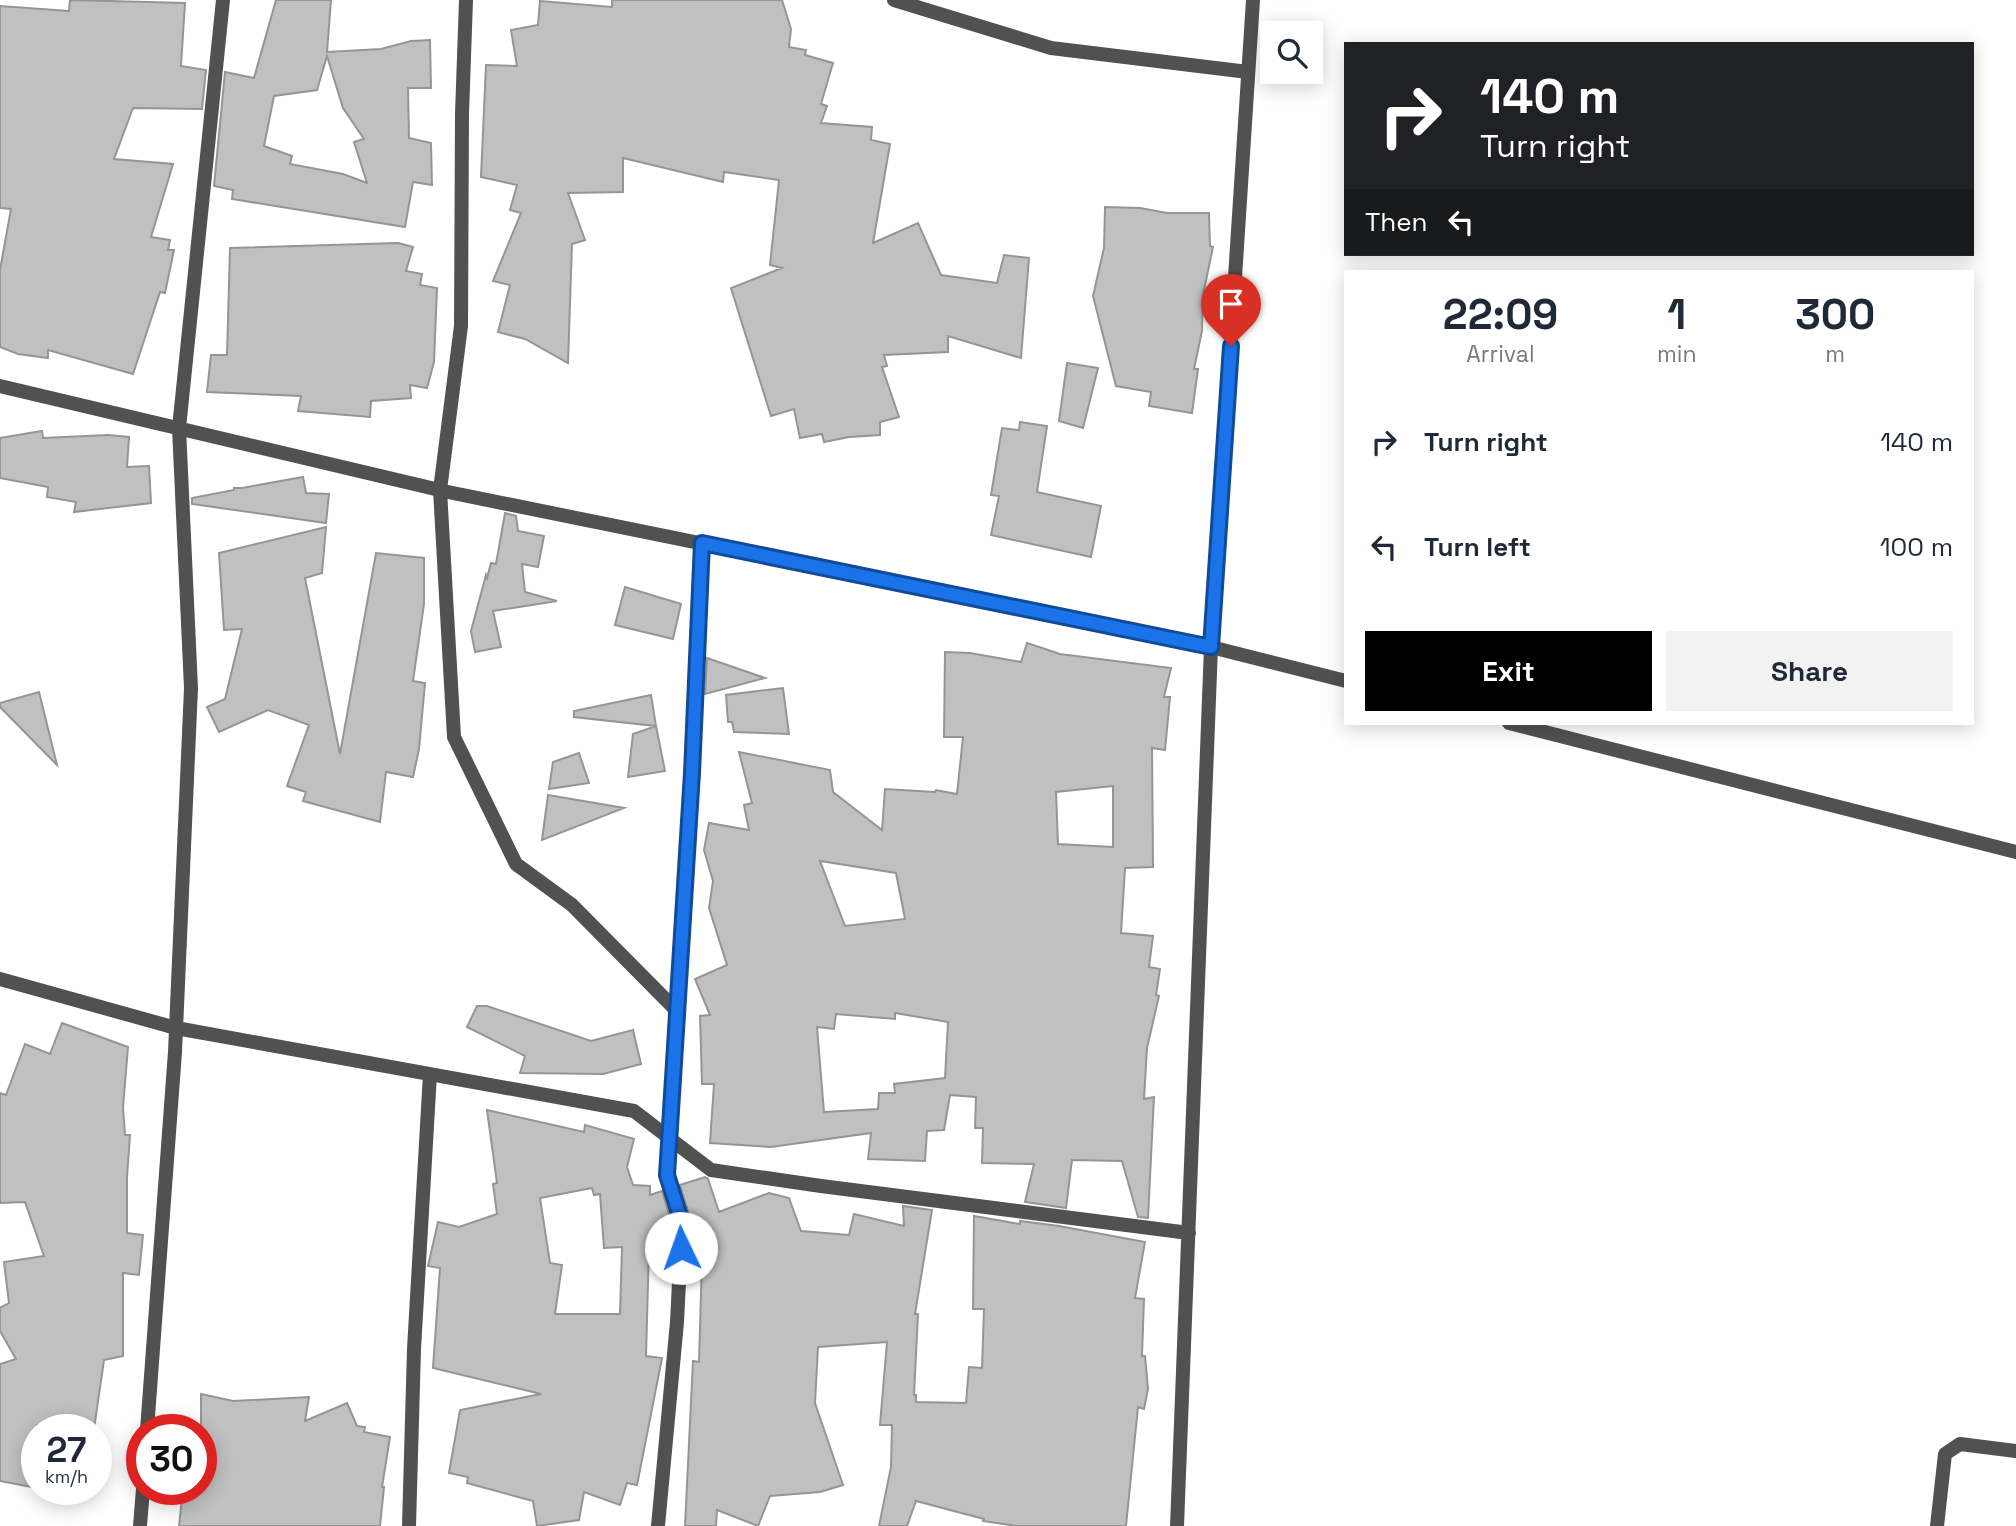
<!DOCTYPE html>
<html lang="en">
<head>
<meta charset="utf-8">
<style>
	:root { --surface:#fff; --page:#f2f2f3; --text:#1f2937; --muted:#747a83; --accent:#000 }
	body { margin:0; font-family:"Space Grotesk",sans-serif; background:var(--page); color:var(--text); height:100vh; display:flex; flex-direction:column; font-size:26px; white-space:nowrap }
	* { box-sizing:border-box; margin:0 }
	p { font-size:23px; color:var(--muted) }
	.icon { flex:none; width:38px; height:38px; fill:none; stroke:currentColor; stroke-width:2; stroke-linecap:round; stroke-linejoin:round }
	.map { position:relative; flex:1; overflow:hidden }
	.sheet { position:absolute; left:1344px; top:270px; width:630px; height:455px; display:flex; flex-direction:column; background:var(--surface); border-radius:0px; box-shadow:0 4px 18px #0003 }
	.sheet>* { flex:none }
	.banner { position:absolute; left:1344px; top:42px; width:630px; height:214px; border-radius:0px; box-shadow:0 4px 18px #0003; background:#202124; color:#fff; overflow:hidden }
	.buttons { position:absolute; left:1260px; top:21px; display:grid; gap:14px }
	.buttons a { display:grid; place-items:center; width:63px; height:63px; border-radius:0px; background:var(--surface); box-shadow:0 4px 18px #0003; font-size:35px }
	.speed { position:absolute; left:21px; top:1414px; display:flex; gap:14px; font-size:35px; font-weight:700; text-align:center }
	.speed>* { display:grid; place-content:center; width:91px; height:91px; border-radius:50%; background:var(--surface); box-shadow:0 4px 18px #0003; line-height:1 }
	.speed small { font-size:18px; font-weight:400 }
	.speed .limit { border:10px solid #d22; background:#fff; color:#111 }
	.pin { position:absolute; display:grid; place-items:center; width:60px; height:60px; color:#fff; margin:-72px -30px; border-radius:50% 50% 50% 0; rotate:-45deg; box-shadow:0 0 7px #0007 }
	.pin .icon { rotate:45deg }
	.me { position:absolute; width:77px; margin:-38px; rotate:357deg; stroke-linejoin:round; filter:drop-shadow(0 0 5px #0008) }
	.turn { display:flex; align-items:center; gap:24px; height:147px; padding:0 21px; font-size:32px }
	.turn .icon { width:91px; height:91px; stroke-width:2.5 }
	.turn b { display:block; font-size:49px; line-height:60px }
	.then { display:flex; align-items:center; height:66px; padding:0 21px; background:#0003; gap:14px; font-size:26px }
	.eta { display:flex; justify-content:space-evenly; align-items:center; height:119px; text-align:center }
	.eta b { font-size:42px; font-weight:800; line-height:49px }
	.primary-button { display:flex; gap:14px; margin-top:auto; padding:14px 21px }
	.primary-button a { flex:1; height:80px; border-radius:0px; background:var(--accent); color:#fff; font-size:28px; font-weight:800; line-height:80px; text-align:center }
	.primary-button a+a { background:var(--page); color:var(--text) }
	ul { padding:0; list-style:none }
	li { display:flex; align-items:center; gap:21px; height:105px; padding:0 21px }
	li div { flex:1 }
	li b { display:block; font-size:26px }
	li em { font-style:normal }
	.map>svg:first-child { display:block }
</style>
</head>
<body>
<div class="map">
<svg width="2016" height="1526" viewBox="0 0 2016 1526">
	<rect width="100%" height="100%" fill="#fff"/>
	<path fill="#c0c0c0" stroke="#959595" stroke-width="2" fill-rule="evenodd" d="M 70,0 L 185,3 L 181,66 L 206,70 L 202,109 L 133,108 L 114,159 L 173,164 L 151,237 L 170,240 L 168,250 L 174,250 L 165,293 L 160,292 L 133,374 L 48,350 L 48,358 L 18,354 L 0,347 L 0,270 L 11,209 L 0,208 L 0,6 L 69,11 Z
		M 276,0 L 331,0 L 327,52 L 381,49 L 411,41 L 430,40 L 431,88 L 408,88 L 409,138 L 431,143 L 432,185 L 413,182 L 405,227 L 232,199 L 233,190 L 214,186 L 225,72 L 254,78 ZM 327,56 L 343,108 L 364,139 L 354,142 L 367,183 L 343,174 L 290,164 L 292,156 L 264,146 L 274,96 L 317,90 Z
		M 612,0 L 782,0 L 791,29 L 789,47 L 806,50 L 805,55 L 833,63 L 821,104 L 827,106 L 821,123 L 872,127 L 871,140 L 890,144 L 873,243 L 918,223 L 941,275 L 997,283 L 1004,255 L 1029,258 L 1021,358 L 948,336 L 948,352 L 884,355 L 887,366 L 882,367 L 899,417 L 880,422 L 880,435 L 849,437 L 824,442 L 822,434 L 800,438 L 794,409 L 771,416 L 731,288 L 782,268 L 770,265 L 779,180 L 724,172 L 723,182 L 623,158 L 623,192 L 568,193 L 585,240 L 572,244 L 568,363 L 525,339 L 498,332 L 510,285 L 493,281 L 521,213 L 510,210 L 517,185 L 481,177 L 486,65 L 517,66 L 511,30 L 538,25 L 540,1 L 612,7 Z
		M 1105,207 L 1140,208 L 1167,213 L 1209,213 L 1210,246 L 1213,247 L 1203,295 L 1202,331 L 1194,369 L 1198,369 L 1192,413 L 1149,406 L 1151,392 L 1116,386 L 1093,296 L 1104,248 Z
		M 398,243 L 413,247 L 406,271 L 422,274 L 420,285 L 437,288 L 434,362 L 427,388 L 410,385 L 411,398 L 371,401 L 370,417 L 298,411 L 301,396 L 207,392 L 211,355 L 227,355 L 230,248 Z
		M 1067,363 L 1098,368 L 1083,428 L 1059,421 Z
		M 1020,422 L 1047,426 L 1037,492 L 1101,506 L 1091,557 L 991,535 L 999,496 L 991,495 L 1002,428 L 1019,430 Z
		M 42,431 L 43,438 L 108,435 L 129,437 L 127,467 L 149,466 L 151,503 L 74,512 L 76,502 L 47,497 L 48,487 L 0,478 L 0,438 Z
		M 303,477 L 306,493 L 329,494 L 326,523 L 192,504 L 192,498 L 234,490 L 234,488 L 242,488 Z
		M 505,513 L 516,516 L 518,531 L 544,536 L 538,567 L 522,564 L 525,592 L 557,601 L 493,611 L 501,647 L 475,652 L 471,631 L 486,575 L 487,578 L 491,563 L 496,564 Z
		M 326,527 L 322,573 L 305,578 L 340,754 L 376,553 L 424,558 L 424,604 L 413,681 L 425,683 L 419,749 L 413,777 L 386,772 L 380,822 L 303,801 L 306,792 L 287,786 L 309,725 L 268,710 L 219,732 L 207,707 L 225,699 L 242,629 L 224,630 L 219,553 Z
		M 625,587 L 681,604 L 673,639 L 615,625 Z
		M 1027,643 L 1060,654 L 1171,668 L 1164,697 L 1170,697 L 1165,750 L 1152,748 L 1153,867 L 1125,868 L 1121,933 L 1153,936 L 1149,967 L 1160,969 L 1156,995 L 1159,996 L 1147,1048 L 1144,1099 L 1154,1097 L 1148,1218 L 1138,1217 L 1122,1161 L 1072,1160 L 1066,1208 L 1025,1202 L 1034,1164 L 982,1163 L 983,1128 L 975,1128 L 976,1097 L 950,1095 L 944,1130 L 927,1131 L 925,1161 L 868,1159 L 871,1133 L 771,1147 L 710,1143 L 714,1084 L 702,1084 L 700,1016 L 710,1015 L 695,979 L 727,965 L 709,908 L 713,881 L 704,850 L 709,823 L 749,830 L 744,805 L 752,803 L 739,752 L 830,770 L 833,792 L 882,830 L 885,789 L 935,792 L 936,790 L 957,794 L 963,737 L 944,737 L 945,652 L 970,653 L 1021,662 ZM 1113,786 L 1113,847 L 1058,844 L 1056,792 ZM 820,861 L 896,873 L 905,919 L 845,926 ZM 895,1013 L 948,1022 L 945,1078 L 894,1084 L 895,1093 L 879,1093 L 878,1109 L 824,1112 L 817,1027 L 834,1029 L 836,1014 L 895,1019 Z
		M 707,658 L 765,678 L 705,694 Z
		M 783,688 L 789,734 L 734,732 L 732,722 L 728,722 L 726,695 Z
		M 39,692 L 57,765 L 0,707 L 0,703 Z
		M 651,695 L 656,726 L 574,717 L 574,711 Z
		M 656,726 L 665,771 L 628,777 L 633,734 Z
		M 579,753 L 589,783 L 549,789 L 553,762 Z
		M 548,795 L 624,808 L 542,840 Z
		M 477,1006 L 487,1006 L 591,1041 L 633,1030 L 641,1064 L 603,1074 L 520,1073 L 525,1056 L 467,1027 Z
		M 62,1023 L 128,1047 L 123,1107 L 125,1135 L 130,1135 L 127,1177 L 127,1233 L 143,1235 L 139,1275 L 123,1273 L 123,1356 L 104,1360 L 94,1429 L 37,1425 L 37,1488 L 0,1481 L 0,1364 L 16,1359 L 0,1331 L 0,1308 L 9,1303 L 4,1262 L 44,1256 L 25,1202 L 0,1203 L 0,1093 L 6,1095 L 25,1044 L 50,1054 Z
		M 487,1110 L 584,1132 L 585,1125 L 634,1139 L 627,1167 L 633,1185 L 650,1186 L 650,1195 L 662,1191 L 672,1224 L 671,1252 L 649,1247 L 646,1356 L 662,1358 L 637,1485 L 627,1483 L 620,1505 L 584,1492 L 579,1520 L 537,1526 L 533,1501 L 467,1483 L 468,1477 L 449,1473 L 460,1410 L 541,1394 L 433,1368 L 440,1268 L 428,1266 L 438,1222 L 459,1227 L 497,1214 L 493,1184 L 497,1183 ZM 592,1188 L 594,1195 L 600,1194 L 604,1248 L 622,1247 L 620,1314 L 555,1314 L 562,1265 L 550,1263 L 540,1198 Z
		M 705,1177 L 708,1179 L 719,1212 L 769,1193 L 789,1198 L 801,1231 L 849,1235 L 854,1214 L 904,1226 L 903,1206 L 932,1210 L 915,1314 L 918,1314 L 914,1395 L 916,1395 L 916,1402 L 966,1403 L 969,1367 L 982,1368 L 984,1309 L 973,1309 L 974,1216 L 1020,1224 L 1020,1221 L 1059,1226 L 1145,1242 L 1135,1298 L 1144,1299 L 1142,1356 L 1145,1356 L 1148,1389 L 1144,1409 L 1138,1407 L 1126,1526 L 1017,1526 L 983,1521 L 984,1519 L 916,1501 L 907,1526 L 879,1526 L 891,1467 L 892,1425 L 880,1425 L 887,1342 L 818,1347 L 815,1403 L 843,1485 L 820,1492 L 770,1496 L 758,1526 L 717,1510 L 716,1526 L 685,1526 L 693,1361 L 699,1362 L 702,1259 L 690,1256 L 691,1221 L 680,1185 Z
		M 201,1394 L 233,1401 L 309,1397 L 305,1421 L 347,1403 L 357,1426 L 365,1427 L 364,1432 L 390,1437 L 382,1487 L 384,1487 L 380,1526 L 179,1526 L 183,1489 L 201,1489 Z"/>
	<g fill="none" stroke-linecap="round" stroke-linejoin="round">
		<path stroke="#515151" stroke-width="14" d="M 466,0 L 462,114 L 461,326 L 440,490 L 454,737 L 516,864 L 572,905 L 678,1012
			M 894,0 L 1051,48 L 1248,72
			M 0,386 L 448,492 L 1211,647 L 1346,681
			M 1509,723 L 2016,852
			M 0,979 L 176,1028 L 634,1111 L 711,1170 L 821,1186 L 1189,1233
			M 147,1430 L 175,1052 L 191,688 L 179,428 L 223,0
			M 140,1526 L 143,1489
			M 409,1526 L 414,1349 L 430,1074
			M 658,1526 L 677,1322 L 682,1223 L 667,1175 L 692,773 L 702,543
			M 1177,1526 L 1211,647 L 1253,0
			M 1937,1526 L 1945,1454 L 1960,1444 L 2016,1451"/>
	</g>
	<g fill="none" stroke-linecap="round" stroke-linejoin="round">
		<defs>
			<path id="route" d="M 681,1248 L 682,1223 L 667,1175 L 692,773 L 702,543 L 1211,647 L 1231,346"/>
		</defs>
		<use href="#route" stroke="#114b97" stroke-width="18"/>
		<use href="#route" stroke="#1a73e8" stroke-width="12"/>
	</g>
</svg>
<div class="buttons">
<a><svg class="icon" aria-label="search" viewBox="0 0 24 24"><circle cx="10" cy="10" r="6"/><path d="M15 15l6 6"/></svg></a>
</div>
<div class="speed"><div>27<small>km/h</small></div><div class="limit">30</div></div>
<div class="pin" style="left:1231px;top:346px;background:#d93025"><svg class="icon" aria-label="arrive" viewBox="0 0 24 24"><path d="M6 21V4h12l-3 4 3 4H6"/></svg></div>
<svg class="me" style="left:681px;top:1248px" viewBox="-20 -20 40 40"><circle r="19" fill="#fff"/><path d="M0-13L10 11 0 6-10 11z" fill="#1a73e8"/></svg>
<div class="banner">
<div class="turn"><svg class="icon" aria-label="right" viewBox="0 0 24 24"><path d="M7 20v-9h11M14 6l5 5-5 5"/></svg><div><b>140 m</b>Turn right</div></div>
<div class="then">Then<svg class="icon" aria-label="left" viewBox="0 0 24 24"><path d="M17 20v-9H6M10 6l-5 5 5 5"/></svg></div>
</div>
<section class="sheet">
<div class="eta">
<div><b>22:09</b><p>Arrival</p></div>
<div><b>1</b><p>min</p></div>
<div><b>300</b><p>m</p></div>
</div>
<ul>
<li><svg class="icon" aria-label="right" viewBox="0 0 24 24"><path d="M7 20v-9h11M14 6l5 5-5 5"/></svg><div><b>Turn right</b></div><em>140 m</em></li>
<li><svg class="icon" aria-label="left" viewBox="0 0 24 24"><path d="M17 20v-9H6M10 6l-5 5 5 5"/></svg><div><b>Turn left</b></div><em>100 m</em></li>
</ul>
<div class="primary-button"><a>Exit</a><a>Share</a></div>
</section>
</div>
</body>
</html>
